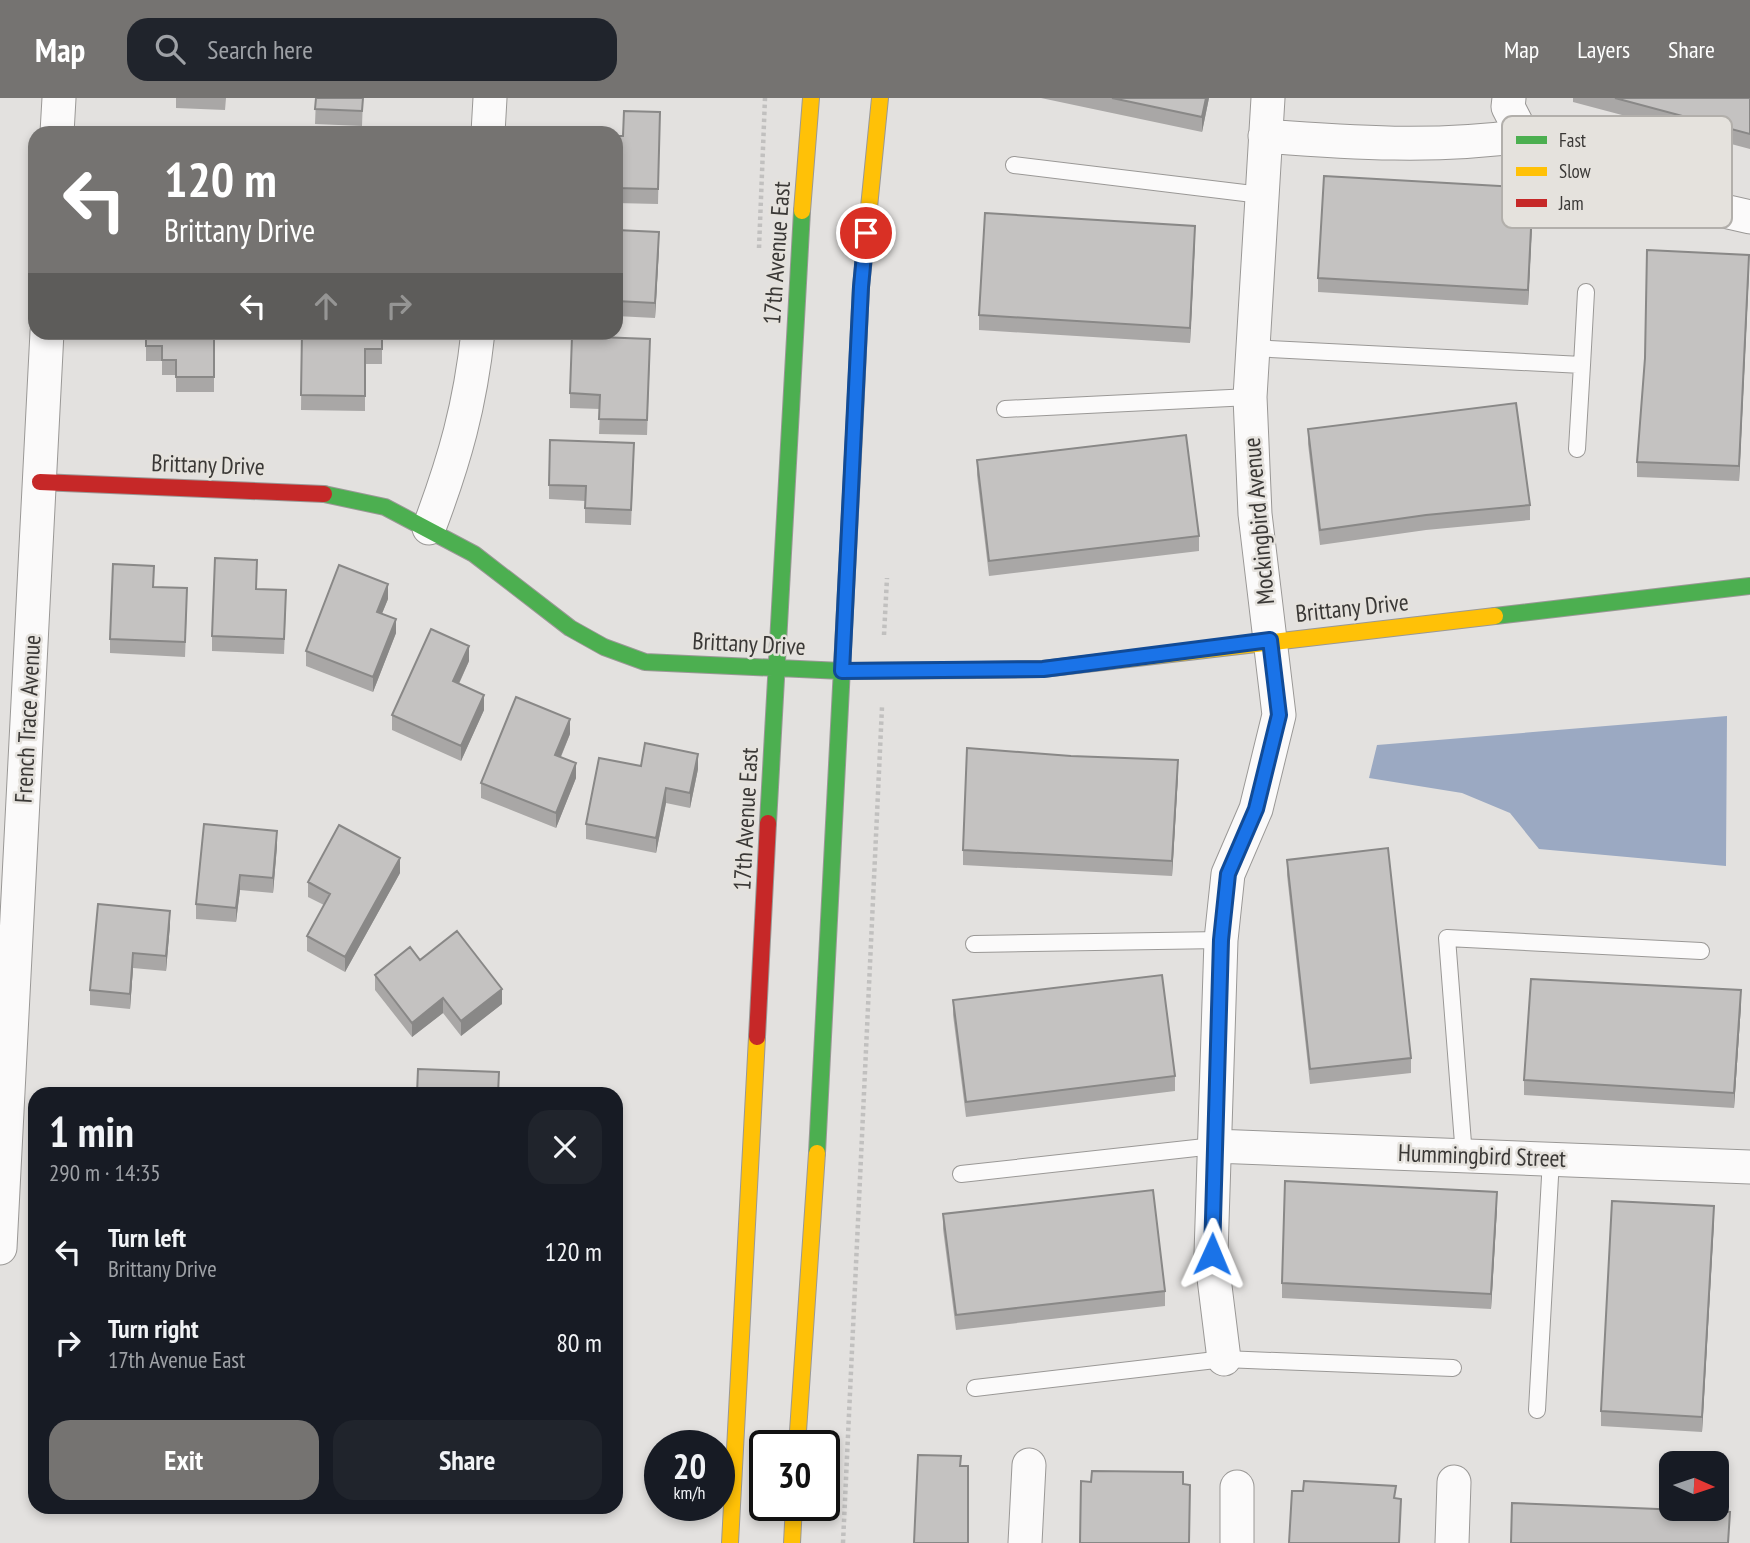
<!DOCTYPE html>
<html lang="en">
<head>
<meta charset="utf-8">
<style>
	:root { --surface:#171b24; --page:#20242c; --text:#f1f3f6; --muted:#9ea1a6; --accent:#757371 }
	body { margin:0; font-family:"PT Sans Narrow",sans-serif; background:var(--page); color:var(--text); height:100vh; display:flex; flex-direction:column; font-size:26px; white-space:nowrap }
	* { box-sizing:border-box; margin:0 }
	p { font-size:23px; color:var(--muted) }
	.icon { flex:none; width:38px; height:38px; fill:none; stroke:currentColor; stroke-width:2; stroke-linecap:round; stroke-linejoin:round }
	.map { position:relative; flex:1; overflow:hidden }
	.sheet { position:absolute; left:28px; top:989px; width:595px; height:427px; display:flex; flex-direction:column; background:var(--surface); border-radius:21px; box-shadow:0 4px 10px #0003 }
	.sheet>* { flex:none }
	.guide { position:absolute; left:28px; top:28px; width:595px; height:214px; border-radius:21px; box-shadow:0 4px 10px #0003; background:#757371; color:#fff; overflow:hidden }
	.needle { width:46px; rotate:93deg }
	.controls { position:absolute; left:1659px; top:1353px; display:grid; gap:14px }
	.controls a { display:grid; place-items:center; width:70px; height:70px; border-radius:14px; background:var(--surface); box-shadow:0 4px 10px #0003; font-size:35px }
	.speed { position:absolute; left:644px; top:1332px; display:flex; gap:14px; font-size:35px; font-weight:700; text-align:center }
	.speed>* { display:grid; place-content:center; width:91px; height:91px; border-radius:50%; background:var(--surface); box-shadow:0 4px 10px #0003; line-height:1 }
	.speed small { font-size:18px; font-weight:400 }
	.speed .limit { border:4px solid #111; border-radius:10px; background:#fff; color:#111 }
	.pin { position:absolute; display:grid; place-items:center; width:60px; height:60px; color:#fff; margin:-30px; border:4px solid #fff; border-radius:50%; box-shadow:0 2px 7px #0007 }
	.me { position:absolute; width:77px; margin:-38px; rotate:1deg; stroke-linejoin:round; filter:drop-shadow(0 0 5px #0008) }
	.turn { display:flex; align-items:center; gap:24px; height:147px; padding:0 21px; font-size:32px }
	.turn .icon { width:91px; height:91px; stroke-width:2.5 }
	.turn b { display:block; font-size:49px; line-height:60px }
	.lanes { display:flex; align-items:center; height:66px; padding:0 21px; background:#0003; justify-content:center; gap:35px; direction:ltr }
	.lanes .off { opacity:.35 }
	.round { display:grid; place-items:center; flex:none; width:74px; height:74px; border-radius:21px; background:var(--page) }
	.summary { display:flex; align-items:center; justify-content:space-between; height:119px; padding:0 21px }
	h1 { font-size:42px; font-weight:600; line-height:52px }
	.cta { display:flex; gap:14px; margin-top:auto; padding:14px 21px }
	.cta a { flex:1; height:80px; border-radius:21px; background:var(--accent); color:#fff; font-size:28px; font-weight:600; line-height:80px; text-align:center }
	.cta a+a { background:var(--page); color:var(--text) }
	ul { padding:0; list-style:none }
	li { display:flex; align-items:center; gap:21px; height:91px; padding:0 21px }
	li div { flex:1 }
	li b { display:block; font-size:26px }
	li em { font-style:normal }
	header { display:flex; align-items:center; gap:42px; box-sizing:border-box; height:98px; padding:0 35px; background:var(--accent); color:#fff }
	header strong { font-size:33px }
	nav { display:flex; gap:38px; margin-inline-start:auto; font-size:24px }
	.search { width:490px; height:63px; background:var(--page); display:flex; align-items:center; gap:18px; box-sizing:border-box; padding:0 24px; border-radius:21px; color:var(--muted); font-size:26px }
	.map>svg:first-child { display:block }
</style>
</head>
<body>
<header>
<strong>Map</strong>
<div class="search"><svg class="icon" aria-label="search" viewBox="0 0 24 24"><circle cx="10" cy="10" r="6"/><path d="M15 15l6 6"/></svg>Search here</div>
<nav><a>Map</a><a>Layers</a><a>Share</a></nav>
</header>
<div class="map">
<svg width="1750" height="1445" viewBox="0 0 1750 1445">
	<rect width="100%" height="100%" fill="#e3e1df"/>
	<path fill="#9ba9c2" d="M 1727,618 L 1726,768 L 1539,751 L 1510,715 L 1462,695 L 1369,680 L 1377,647 Z"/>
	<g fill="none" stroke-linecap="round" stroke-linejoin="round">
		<defs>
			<path id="lane" d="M 1014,67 L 1261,97
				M 1252,250 L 1582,267 L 1586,194
				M 1005,311 L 1250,299
				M 1577,351 L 1582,267
				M 974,846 L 1221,842
				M 1464,1058 L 1447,840 L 1701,853
				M 961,1076 L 1214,1048
				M 975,1290 L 1224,1261 L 1453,1270
				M 1537,1312 L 1551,1061"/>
			<path id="street" d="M 1509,0 L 1508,9 L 1523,38 L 1544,59 L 1592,83 L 1750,119
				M 57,35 L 59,0
				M 488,35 L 490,0
				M 1265,38 C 1353,45 1436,50 1523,38
				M 429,430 C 455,361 470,308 478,234
				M 1214,1048 L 1750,1069
				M 0,1150 L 47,234
				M 1224,1261 L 1211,1156 L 1221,842 L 1228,776 L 1256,711 L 1279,617 L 1255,416 L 1250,299 L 1268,0
				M 1025,1445 L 1029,1367
				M 1237,1445 L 1237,1389
				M 1452,1445 L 1454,1384"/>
			<path id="fast" d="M 324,396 L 385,409 L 474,456 L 570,530 L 604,549 L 645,564 L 842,573 L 980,572
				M 1495,518 L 1750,488
				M 768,725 L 802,113
				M 817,1055 L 854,337"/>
			<path id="slow" d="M 802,113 L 811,0
				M 854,337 L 861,189 L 880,0
				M 980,572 L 1043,571 L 1495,518
				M 797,1348 L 817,1055
				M 730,1445 L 757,939
				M 792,1445 L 794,1407"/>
			<path id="jam" d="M 40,384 L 324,396
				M 757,939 L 768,725"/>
		</defs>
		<use href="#lane" stroke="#9a9896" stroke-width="18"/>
		<use href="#street" stroke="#9a9896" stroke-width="35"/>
		<use href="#fast" stroke="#9a9896" stroke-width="18"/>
		<use href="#slow" stroke="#9a9896" stroke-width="18"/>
		<use href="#jam" stroke="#9a9896" stroke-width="18"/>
		<path stroke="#c1c0bf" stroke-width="4.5" stroke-dasharray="3.5 3.5" stroke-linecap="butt" d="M 759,150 L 765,0
			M 884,537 L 887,480
			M 843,1445 L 882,609"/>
		<use href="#lane" stroke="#fbfafa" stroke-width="16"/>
		<use href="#street" stroke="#fbfafa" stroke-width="33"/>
		<use href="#fast" stroke="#4caf50" stroke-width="16"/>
		<use href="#slow" stroke="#ffc107" stroke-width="16"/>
		<use href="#jam" stroke="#c62828" stroke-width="16"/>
	</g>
	<path fill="#a9a7a6" d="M 176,0 L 226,0 L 225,12 L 176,10 Z
		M 316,0 L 363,0 L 362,28 L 315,26 Z
		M 1041,0 L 1209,0 L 1202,34 Z
		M 1573,0 L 1750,0 L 1750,51 L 1573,4 Z
		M 660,14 L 658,106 L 616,105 L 616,38 L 623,38 Z
		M 1533,105 L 1528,207 L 1318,194 L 1318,180 Z
		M 616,132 L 659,149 L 655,220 L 616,218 Z
		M 1195,142 L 1190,245 L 979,232 L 979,217 Z
		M 1749,172 L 1739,383 L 1637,379 L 1637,364 Z
		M 146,234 L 214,234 L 214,294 L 176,294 L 176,277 L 162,277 L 162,263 L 146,263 Z
		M 302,234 L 382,234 L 382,266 L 365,266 L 365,313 L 301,312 Z
		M 650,256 L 647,337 L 599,336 L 600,311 L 570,310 L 570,295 Z
		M 1308,331 L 1530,407 L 1530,422 L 1426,432 L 1320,447 L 1308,346 Z
		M 634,360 L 631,427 L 585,425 L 585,403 L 549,401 L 549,387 Z
		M 977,362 L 1199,438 L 1199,453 L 989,478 L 977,377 Z
		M 257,477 L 257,491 L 286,507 L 284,556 L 212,553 L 212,538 Z
		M 388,501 L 382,515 L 396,535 L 373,594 L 306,568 L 306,553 Z
		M 187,505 L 185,559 L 110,555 L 110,541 Z
		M 469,563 L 459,586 L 484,612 L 461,663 L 392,632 L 392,617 Z
		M 570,636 L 561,659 L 576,680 L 556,730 L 481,700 L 481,685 Z
		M 641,668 L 698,671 L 690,710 L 666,705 L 656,755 L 586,741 L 586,726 Z
		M 1178,677 L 1172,778 L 963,767 L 963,752 Z
		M 277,748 L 273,795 L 240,792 L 236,824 L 196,821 L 196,806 Z
		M 1287,762 L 1411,960 L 1411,975 L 1310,986 L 1287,777 Z
		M 400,775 L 345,874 L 307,853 L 307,838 L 324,807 L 308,799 L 308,784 Z
		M 98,806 L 170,827 L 166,873 L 133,870 L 130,911 L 90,907 L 90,892 Z
		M 420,862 L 502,906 L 461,938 L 443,915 L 412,939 L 375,892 L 375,877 Z
		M 953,902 L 1175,978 L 1175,993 L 966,1019 L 953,917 Z
		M 1741,907 L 1734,1010 L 1524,997 L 1524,982 Z
		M 1497,1109 L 1491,1211 L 1282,1200 L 1282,1185 Z
		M 943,1116 L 1165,1193 L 1165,1208 L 956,1232 L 943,1131 Z
		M 1714,1123 L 1702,1334 L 1601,1328 L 1601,1313 Z"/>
	<path fill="#898887" d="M 1206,0 L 1209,0 L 1202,34 L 1202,19 Z
		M 1533,90 L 1533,105 L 1528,207 L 1528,192 Z
		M 1195,128 L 1195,142 L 1190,245 L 1190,230 Z
		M 659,134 L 659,149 L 655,220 L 655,205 Z
		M 1749,157 L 1749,172 L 1739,383 L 1739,368 Z
		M 388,486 L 388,501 L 377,528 L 377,514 Z
		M 396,521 L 396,535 L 373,594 L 373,579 Z
		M 469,548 L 469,563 L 453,598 L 453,583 Z
		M 484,597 L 484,612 L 461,663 L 461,648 Z
		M 570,621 L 570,636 L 555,672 L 555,657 Z
		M 698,656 L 698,671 L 690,710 L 690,695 Z
		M 1178,662 L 1178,677 L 1172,778 L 1172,763 Z
		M 576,665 L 576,680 L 556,730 L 556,715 Z
		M 666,690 L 666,705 L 656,755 L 656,740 Z
		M 277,733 L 277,748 L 273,795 L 273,780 Z
		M 400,760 L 400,775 L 345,874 L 345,859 Z
		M 240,777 L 240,792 L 236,824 L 236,810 Z
		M 170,813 L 170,827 L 166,873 L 166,858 Z
		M 133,855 L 133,870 L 130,911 L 130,896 Z
		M 502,891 L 502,906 L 461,938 L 461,923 Z
		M 1741,892 L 1741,907 L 1734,1010 L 1734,995 Z
		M 443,900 L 443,915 L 412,939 L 412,925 Z
		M 1497,1094 L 1497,1109 L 1491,1211 L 1491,1196 Z
		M 1714,1108 L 1714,1123 L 1702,1334 L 1702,1319 Z"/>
	<path fill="#c4c2c1" stroke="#898887" stroke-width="2" d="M 316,0 L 363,0 L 362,13 L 315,11 Z
		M 1112,0 L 1206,0 L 1202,19 Z
		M 1615,0 L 1750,0 L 1750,36 Z
		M 624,13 L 660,14 L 658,91 L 616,90 L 616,38 L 623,38 Z
		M 152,34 L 190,35 L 152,35 Z
		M 1324,78 L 1533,90 L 1528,192 L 1318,180 Z
		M 985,115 L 1195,128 L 1190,230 L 979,217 Z
		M 616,132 L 659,134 L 655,205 L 616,203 L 617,181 L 616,181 Z
		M 1647,152 L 1749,157 L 1739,368 L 1637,364 L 1645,260 Z
		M 146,234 L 214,234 L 214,279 L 176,279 L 176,262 L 162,262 L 162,248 L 146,248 Z
		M 302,234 L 382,234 L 382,251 L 365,251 L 365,298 L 301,297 Z
		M 572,238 L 650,241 L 647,322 L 599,321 L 600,297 L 570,295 Z
		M 1516,305 L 1530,407 L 1426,417 L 1320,432 L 1308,331 Z
		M 1186,337 L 1199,438 L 989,463 L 977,362 Z
		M 550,342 L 634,345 L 631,412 L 585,410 L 586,388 L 549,387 Z
		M 215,460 L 257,462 L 256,491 L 286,492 L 284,541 L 212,538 Z
		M 113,466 L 154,468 L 153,489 L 187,490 L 185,544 L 110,541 Z
		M 339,467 L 388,486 L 377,514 L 396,521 L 373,579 L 306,553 Z
		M 431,531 L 469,548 L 453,583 L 484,597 L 461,648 L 392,617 Z
		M 516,599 L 570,621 L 555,657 L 576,665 L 556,715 L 481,685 Z
		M 645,645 L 698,656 L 690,695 L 666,690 L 656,740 L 586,726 L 599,660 L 641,668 Z
		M 967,650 L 1071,658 L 1178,662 L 1172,763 L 963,752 Z
		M 204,726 L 277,733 L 273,780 L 240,777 L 236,810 L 196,806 Z
		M 339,727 L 400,760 L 345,859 L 307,838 L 330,796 L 308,784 Z
		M 1388,750 L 1411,960 L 1310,971 L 1287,762 Z
		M 98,806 L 170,813 L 166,858 L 133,855 L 130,896 L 90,892 Z
		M 457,833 L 502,891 L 461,923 L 443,900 L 412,925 L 375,877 L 410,849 L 420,862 Z
		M 1162,877 L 1175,978 L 966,1004 L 953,902 Z
		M 1531,881 L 1741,892 L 1734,995 L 1524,982 Z
		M 418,971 L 499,974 L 498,996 L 417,996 Z
		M 1285,1083 L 1497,1094 L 1491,1196 L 1282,1185 Z
		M 1153,1092 L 1165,1193 L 956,1217 L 943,1116 Z
		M 1612,1103 L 1714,1108 L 1702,1319 L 1601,1313 Z
		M 918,1357 L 961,1358 L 960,1368 L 968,1368 L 968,1445 L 914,1445 Z
		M 1092,1373 L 1183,1374 L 1183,1386 L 1190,1387 L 1189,1445 L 1080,1445 L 1081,1383 L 1091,1384 Z
		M 1304,1383 L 1396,1388 L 1394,1400 L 1401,1401 L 1399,1445 L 1289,1445 L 1292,1393 L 1303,1393 Z
		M 1512,1405 L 1730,1414 L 1728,1445 L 1511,1445 Z"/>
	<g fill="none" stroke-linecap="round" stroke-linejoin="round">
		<defs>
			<path id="route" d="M 866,135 L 861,189 L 842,573 L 1043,571 L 1270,542 L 1279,617 L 1256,711 L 1228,776 L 1221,842 L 1212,1156"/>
		</defs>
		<use href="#route" stroke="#114b97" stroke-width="18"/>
		<use href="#route" stroke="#1a73e8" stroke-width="12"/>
	</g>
	<g text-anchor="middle" stroke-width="5" stroke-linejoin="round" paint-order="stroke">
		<g font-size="24" fill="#3a3836" stroke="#e5e2dd">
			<text transform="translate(777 155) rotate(-86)" y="8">17th Avenue East</text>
			<text transform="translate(208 367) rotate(2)" y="8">Brittany Drive</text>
			<text transform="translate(1259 423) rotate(-95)" y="8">Mockingbird Avenue</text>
			<text transform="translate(1352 510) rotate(-6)" y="8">Brittany Drive</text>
			<text transform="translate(749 546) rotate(3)" y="8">Brittany Drive</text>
			<text transform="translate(28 621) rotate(-87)" y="8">French Trace Avenue</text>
			<text transform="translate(746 721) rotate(-87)" y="8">17th Avenue East</text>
			<text transform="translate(1482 1058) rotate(2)" y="8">Hummingbird Street</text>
		</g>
	</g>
	<rect x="1502" y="18" width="230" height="112" rx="10" fill="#e5e2dd" stroke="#b2afab" stroke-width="2"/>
	<rect x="1516" y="38" width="31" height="8" fill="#4caf50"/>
	<rect x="1516" y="69" width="31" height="9" fill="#ffc107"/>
	<rect x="1516" y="101" width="31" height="8" fill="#c62828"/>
	<g font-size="19" fill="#3a3836">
		<text x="1559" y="49">Fast</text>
		<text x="1559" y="80">Slow</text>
		<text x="1559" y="112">Jam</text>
	</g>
</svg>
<div class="controls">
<a><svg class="needle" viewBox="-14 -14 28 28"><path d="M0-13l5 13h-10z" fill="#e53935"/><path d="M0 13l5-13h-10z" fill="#9ea1a6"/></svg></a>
</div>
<div class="speed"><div>20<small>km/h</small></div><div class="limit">30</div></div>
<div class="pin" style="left:866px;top:135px;background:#d93025"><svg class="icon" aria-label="arrive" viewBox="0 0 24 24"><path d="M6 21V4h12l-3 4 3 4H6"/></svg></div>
<svg class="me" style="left:1212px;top:1156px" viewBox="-20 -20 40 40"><path d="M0-17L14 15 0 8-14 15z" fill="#1a73e8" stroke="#fff" stroke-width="4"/></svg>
<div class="guide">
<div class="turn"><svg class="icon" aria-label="left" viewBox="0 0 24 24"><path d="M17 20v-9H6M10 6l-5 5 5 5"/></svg><div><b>120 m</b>Brittany Drive</div></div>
<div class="lanes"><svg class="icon" aria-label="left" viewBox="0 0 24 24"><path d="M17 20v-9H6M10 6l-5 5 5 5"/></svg><svg class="icon off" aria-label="ahead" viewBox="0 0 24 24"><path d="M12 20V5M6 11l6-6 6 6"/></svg><svg class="icon off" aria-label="right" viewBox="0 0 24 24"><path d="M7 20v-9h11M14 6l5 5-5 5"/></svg></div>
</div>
<section class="sheet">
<div class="summary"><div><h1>1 min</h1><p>290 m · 14:35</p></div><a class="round"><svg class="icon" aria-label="close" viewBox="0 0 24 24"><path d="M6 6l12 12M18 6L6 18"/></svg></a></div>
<ul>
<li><svg class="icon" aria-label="left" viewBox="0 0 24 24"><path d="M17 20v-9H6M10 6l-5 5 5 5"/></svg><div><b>Turn left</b><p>Brittany Drive</p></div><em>120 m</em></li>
<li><svg class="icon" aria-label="right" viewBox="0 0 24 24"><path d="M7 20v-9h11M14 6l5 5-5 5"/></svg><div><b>Turn right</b><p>17th Avenue East</p></div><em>80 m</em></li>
</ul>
<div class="cta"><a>Exit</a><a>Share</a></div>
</section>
</div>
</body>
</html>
